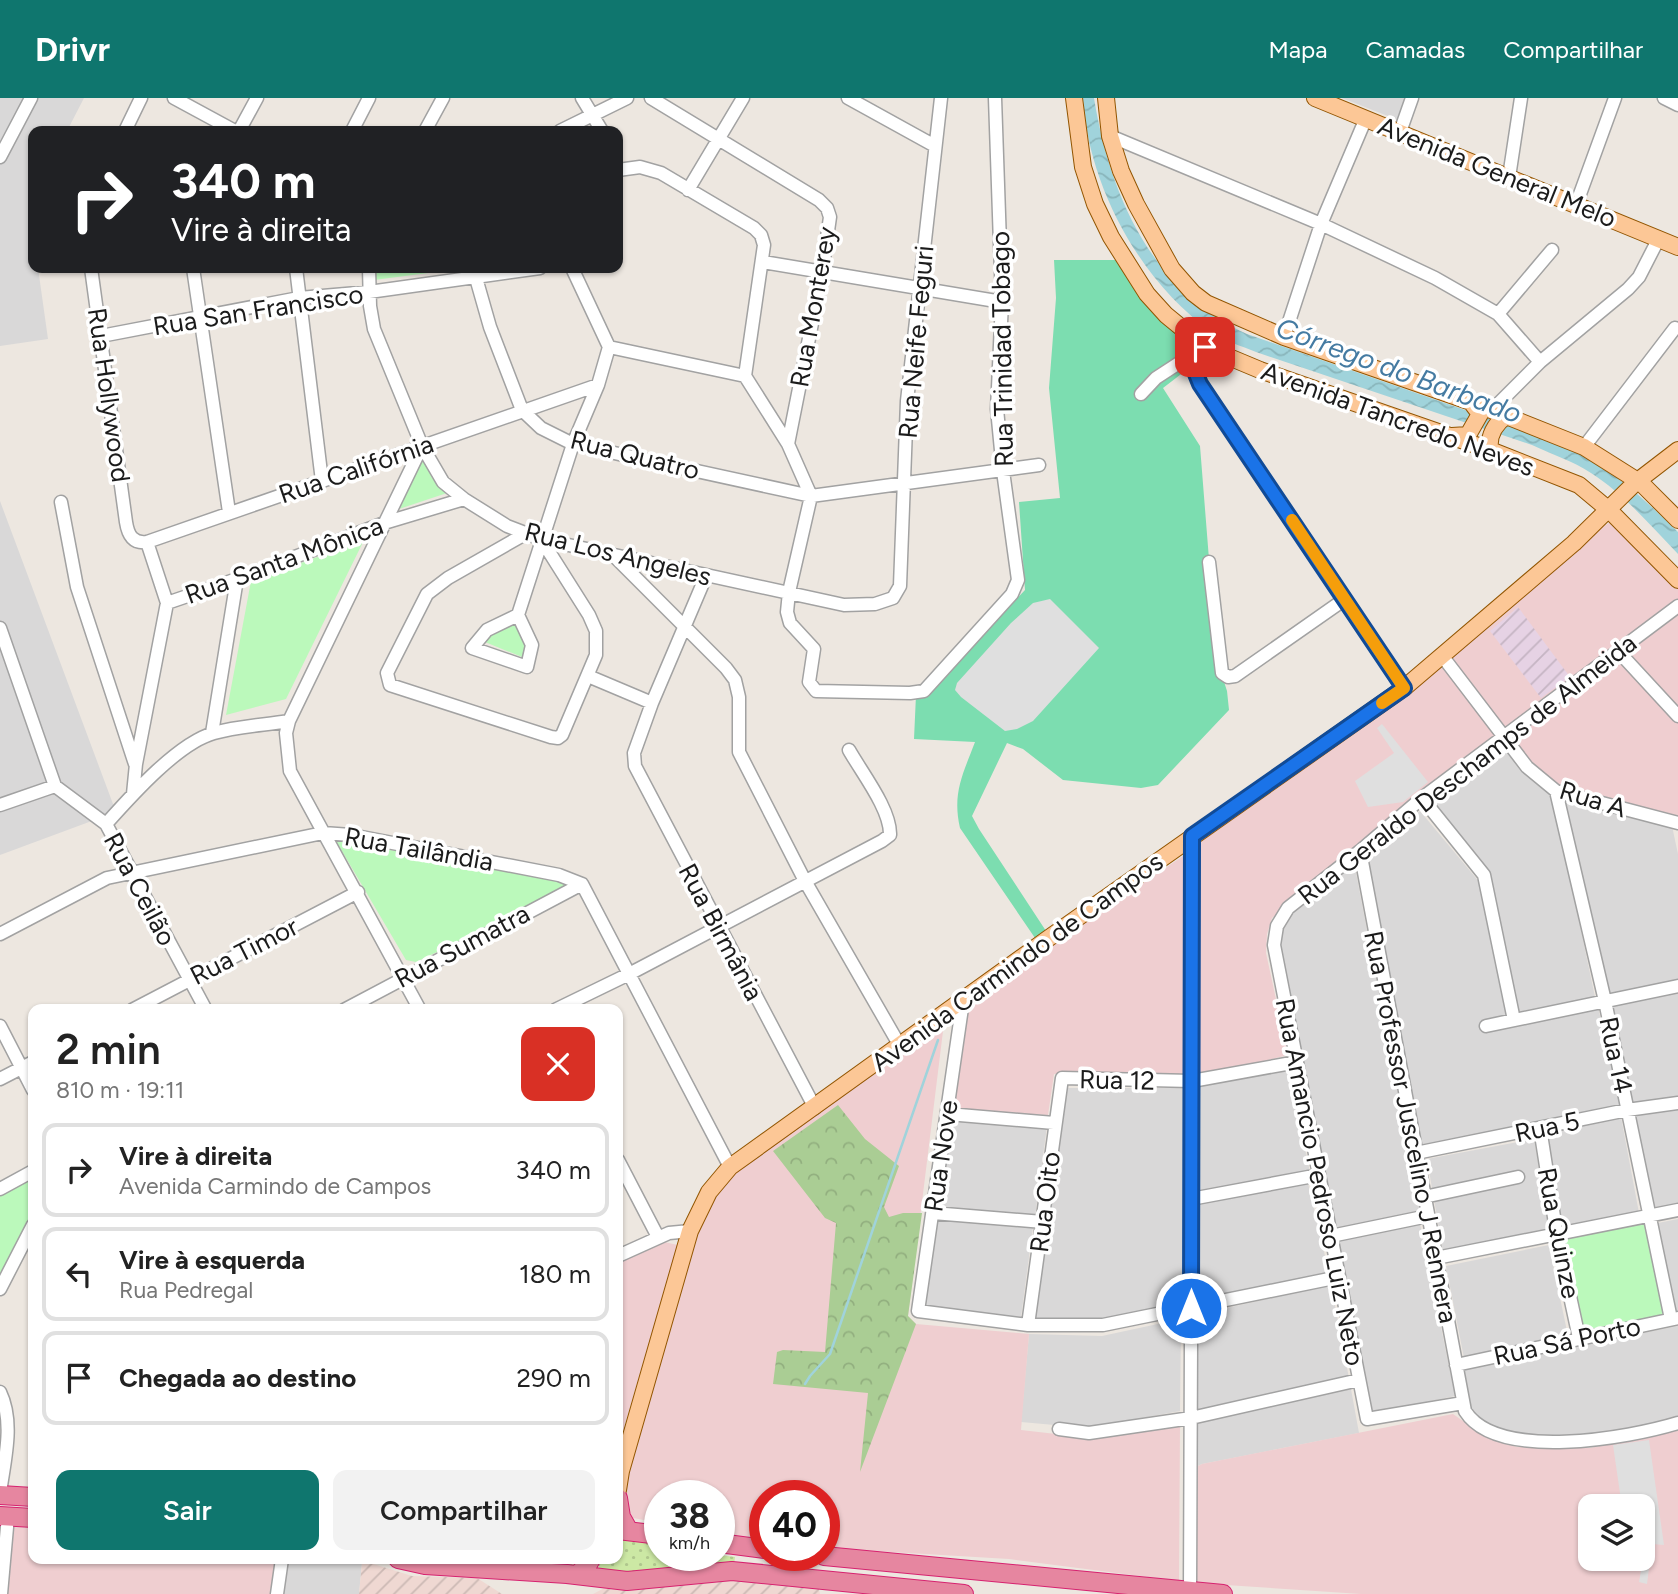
<!DOCTYPE html>
<html lang="pt">
<head>
<meta charset="utf-8">
<style>
	:root { --surface:#fff; --page:#f2f2f2; --text:#222; --muted:#767676; --line:#e0e0e0; --accent:#0f766e }
	body { margin:0; font-family:Figtree,sans-serif; background:var(--page); color:var(--text); height:100vh; display:flex; flex-direction:column; font-size:26px; white-space:nowrap }
	* { box-sizing:border-box; margin:0 }
	p { font-size:23px; color:var(--muted) }
	.icon { flex:none; width:38px; height:38px; fill:none; stroke:currentColor; stroke-width:2; stroke-linecap:round; stroke-linejoin:round }
	.map { position:relative; flex:1; overflow:hidden }
	.sheet { position:absolute; left:28px; top:906px; width:595px; height:560px; display:flex; flex-direction:column; background:var(--surface); border-radius:14px; box-shadow:0 2px 5px #0004 }
	.sheet>* { flex:none }
	.top-card { position:absolute; left:28px; top:28px; width:595px; height:147px; border-radius:14px; box-shadow:0 2px 5px #0004; background:#202124; color:#fff; overflow:hidden }
	.tools { position:absolute; left:1578px; top:1396px; display:grid; gap:14px }
	.tools a { display:grid; place-items:center; width:77px; height:77px; border-radius:14px; background:var(--surface); box-shadow:0 2px 5px #0004; font-size:35px }
	.speed { position:absolute; left:644px; top:1382px; display:flex; gap:14px; font-size:35px; font-weight:700; text-align:center }
	.speed>* { display:grid; place-content:center; width:91px; height:91px; border-radius:50%; background:var(--surface); box-shadow:0 2px 5px #0004; line-height:1 }
	.speed small { font-size:18px; font-weight:400 }
	.speed .limit { border:10px solid #d22; background:#fff; color:#111 }
	.pin { position:absolute; display:grid; place-items:center; width:60px; height:60px; color:#fff; margin:-30px; border-radius:14px; box-shadow:0 4px 10px #0006 }
	.me { position:absolute; width:77px; margin:-38px; rotate:0deg; stroke-linejoin:round; filter:drop-shadow(0 0 5px #0008) }
	.turn { display:flex; align-items:center; gap:24px; height:147px; padding:0 28px; font-size:32px }
	.turn .icon { width:91px; height:91px; stroke-width:2.5 }
	.turn b { display:block; font-size:49px; line-height:60px }
	.round { display:grid; place-items:center; flex:none; width:74px; height:74px; border-radius:14px; background:var(--page) }
	.overview { display:flex; align-items:center; justify-content:space-between; height:119px; padding:0 28px }
	h1 { font-size:42px; font-weight:600; line-height:52px }
	.action { display:flex; gap:14px; margin-top:auto; padding:14px 28px }
	.action a { flex:1; height:80px; border-radius:14px; background:var(--accent); color:#fff; font-size:28px; font-weight:600; line-height:80px; text-align:center }
	.action a+a { background:var(--page); color:var(--text) }
	ul { padding:0; list-style:none }
	li { display:flex; align-items:center; gap:21px; height:94px; margin:0 14px 10px; padding:0 14px; border:4px solid var(--line); border-radius:14px }
	li div { flex:1 }
	li b { display:block; font-size:26px }
	li em { font-style:normal }
	header { display:flex; align-items:center; gap:42px; box-sizing:border-box; height:98px; padding:0 35px; background:var(--accent); color:#fff }
	header strong { font-size:33px }
	nav { display:flex; gap:38px; margin-inline-start:auto; font-size:24px }
	.map>svg:first-child { display:block }
</style>
</head>
<body>
<header>
<strong>Drivr</strong>
<nav><a>Mapa</a><a>Camadas</a><a>Compartilhar</a></nav>
</header>
<div class="map">
<svg width="1678" height="1496" viewBox="0 0 1678 1496">
	<defs>
		<pattern id="industrial-furrows" width="10" height="10" patternUnits="userSpaceOnUse" patternTransform="scale(1.75)"><rect width="10" height="10" fill="#e6d2e4"/><path d="M-1 1l2-2M0 10L10 0M9 11l2-2" fill="none" stroke="#c5b4c3"/></pattern>
		<pattern id="military-furrows" width="10" height="10" patternUnits="userSpaceOnUse" patternTransform="scale(1.75)"><rect width="10" height="10" fill="#efd8d2"/><path d="M-1 1l2-2M0 10L10 0M9 11l2-2" fill="none" stroke="#ccb9b4"/></pattern>
		<pattern id="grass-dots" width="8" height="8" patternUnits="userSpaceOnUse" patternTransform="scale(1.75)"><rect width="8" height="8" fill="#cce8a4"/><path d="M2 2h.1M6 6h.1" fill="none" stroke="#afc68d" stroke-width="1.8" stroke-linecap="round"/></pattern>
		<pattern id="forest-crowns" width="20" height="18" patternUnits="userSpaceOnUse" patternTransform="scale(1.75)"><rect width="20" height="18" fill="#aacd94"/><path d="M2 6a3 3 0 1 1 6 0M12 15a3 3 0 1 1 6 0" fill="none" stroke="#92af7f"/></pattern>
		<pattern id="water-waves" width="16" height="10" patternUnits="userSpaceOnUse" patternTransform="scale(1.75)"><rect width="16" height="10" fill="#a0d3db"/><path d="M0 5q4-4 8 0t8 0" fill="none" stroke="#89b5bb"/></pattern>
	</defs>
	<rect width="100%" height="100%" fill="#ede7e0"/>
	<path fill="#d9d8d8" d="M 0,0 L 84,0 L 67,33 L 33,33 L 33,99 L 29,107 L 33,136 L 33,170 L 38,170 L 48,241 L 0,248 Z
		M 1342,0 L 1406,0 L 1398,22 Z
		M 0,403 L 116,714 L 0,757 Z
		M 1503,645 L 1544,688 L 1554,704 L 1595,899 L 1517,914 L 1491,781 L 1428,702 Z
		M 1562,698 L 1672,728 L 1678,756 L 1678,884 L 1607,897 Z
		M 1420,713 L 1481,786 L 1508,923 L 1598,909 L 1621,1011 L 1420,1051 L 1363,757 Z
		M 1354,764 L 1421,1115 L 1333,1131 L 1277,850 L 1284,823 L 1296,810 Z
		M 1678,895 L 1678,999 L 1630,1008 L 1610,908 Z
		M 1288,970 L 1310,1074 L 1195,1094 L 1196,986 Z
		M 1066,990 L 1187,990 L 1181,1207 L 1105,1222 L 1032,1221 Z
		M 1678,1010 L 1678,1107 L 1651,1113 L 1633,1018 Z
		M 1621,1019 L 1639,1115 L 1562,1131 L 1546,1035 Z
		M 951,1022 L 1047,1028 L 1035,1119 L 937,1112 Z
		M 1534,1041 L 1550,1134 L 1443,1154 L 1427,1061 Z
		M 1308,1085 L 1329,1175 L 1195,1205 L 1198,1106 Z
		M 936,1120 L 1033,1129 L 1021,1219 L 921,1210 Z
		M 1678,1121 L 1678,1215 L 1673,1216 L 1653,1126 Z
		M 1420,1126 L 1455,1298 L 1368,1316 L 1333,1144 Z
		M 1549,1147 L 1568,1238 L 1464,1260 L 1446,1168 Z
		M 1331,1187 L 1349,1280 L 1194,1313 L 1195,1217 Z
		M 1181,1221 L 1180,1313 L 1088,1330 L 1021,1324 L 1029,1236 L 1102,1238 Z
		M 1678,1228 L 1678,1323 L 1581,1340 L 1534,1339 L 1501,1335 L 1473,1317 L 1464,1270 Z
		M 1351,1291 L 1359,1335 L 1202,1366 L 1194,1370 L 1196,1325 Z
		M 288,1461 L 353,1461 L 362,1465 L 359,1496 L 282,1496 Z"/>
	<path fill="#efced0" fill-rule="evenodd" d="M 1614,422 L 1678,489 L 1678,502 L 1503,631 L 1448,558 L 1585,439 Z
		M 1678,514 L 1678,611 L 1625,553 Z
		M 1619,559 L 1678,622 L 1678,719 L 1564,689 L 1546,680 L 1525,660 L 1511,637 Z
		M 1441,565 L 1497,638 L 1272,820 L 1267,836 L 1266,855 L 1288,957 L 1195,980 L 1196,741 Z
		M 1183,758 L 1184,979 L 1054,976 L 1048,1017 L 951,1012 L 967,905 Z
		M 944,925 L 908,1218 L 916,1226 L 1029,1236 L 1021,1332 L 1091,1340 L 1180,1326 L 1179,1483 L 1009,1461 L 824,1450 L 824,1398 L 765,1398 L 765,1443 L 719,1435 L 719,1398 L 660,1398 L 660,1425 L 628,1419 L 622,1411 L 624,1380 L 686,1165 L 706,1108 L 737,1072 Z
		M 664,1144 L 678,1147 L 618,1350 L 618,1165 Z
		M 1453,1316 L 1486,1339 L 1517,1349 L 1590,1350 L 1678,1332 L 1678,1496 L 1361,1496 L 1195,1485 L 1194,1370 L 1202,1366 ZM 1591,1409 L 1643,1409 L 1643,1461 L 1591,1461 Z
		M 13,1425 L 33,1426 L 33,1461 L 276,1461 L 270,1496 L 6,1496 Z"/>
	<path fill="url(#industrial-furrows)" d="M 1518,509 L 1570,579 L 1541,600 L 1490,533 Z"/>
	<path fill="url(#military-furrows)" d="M 367,1464 L 412,1478 L 477,1480 L 502,1496 L 359,1496 L 362,1465 Z
		M 724,1482 L 818,1487 L 820,1496 L 593,1496 L 612,1486 Z"/>
	<path fill="url(#grass-dots)" d="M 618,1434 L 660,1441 L 660,1458 L 719,1457 L 735,1459 L 734,1467 L 642,1475 L 598,1471 L 601,1461 L 618,1461 Z
		M 430,1461 L 586,1461 L 575,1467 Z"/>
	<path fill="url(#forest-crowns)" d="M 838,1007 L 865,1041 L 899,1068 L 884,1109 L 889,1119 L 903,1115 L 922,1115 L 908,1218 L 916,1226 L 860,1374 L 868,1295 L 773,1286 L 777,1254 L 783,1252 L 825,1254 L 836,1125 L 825,1120 L 773,1053 Z"/>
	<path fill="#bbf9bb" d="M 373,170 L 467,170 L 374,182 Z
		M 423,361 L 432,380 L 450,394 L 393,413 Z
		M 364,442 L 286,601 L 226,617 L 251,483 Z
		M 517,523 L 528,544 L 522,559 L 485,544 L 491,535 Z
		M 336,743 L 564,781 L 565,793 L 416,864 L 406,862 Z
		M 33,1079 L 33,1117 L 0,1180 L 0,1096 Z
		M 1648,1121 L 1668,1219 L 1583,1237 L 1563,1140 Z"/>
	<path fill="#7cddb0" d="M 1054,162 L 1117,162 C 1135,186 1169,238 1197,246 L 1189,270 L 1163,290 L 1200,348 L 1217,562 L 1227,593 L 1229,612 L 1158,687 L 1141,690 L 1063,682 L 1023,651 L 1007,645 L 972,718 L 979,731 L 1046,833 L 1035,840 L 960,730 C 952,695 963,676 975,644 L 914,641 L 916,597 L 929,598 L 933,589 L 1025,492 L 1019,404 L 1060,400 L 1049,290 L 1056,200 Z"/>
	<path fill="#dfdfdf" d="M 1050,501 L 1099,550 L 1033,623 L 1017,631 L 1005,633 L 961,599 L 955,592 L 957,585 L 1011,525 L 1033,505 Z
		M 1382,626 L 1428,684 L 1403,704 L 1368,709 L 1355,683 L 1394,655 L 1377,630 Z
		M 1649,1342 L 1664,1447 L 1652,1446 L 1647,1486 L 1639,1484 L 1643,1461 L 1643,1409 L 1622,1409 L 1613,1347 Z"/>
	<path fill="url(#water-waves)" d="M 1083,0 L 1094,0 C 1110,98 1152,193 1247,236 L 1560,345 C 1610,369 1639,396 1678,434 L 1678,456 C 1651,428 1624,396 1591,375 C 1573,363 1551,356 1532,347 L 1256,254 C 1241,248 1225,243 1212,234 C 1140,184 1088,87 1083,0 Z"/>
	<g fill="none" stroke-linecap="round" stroke-linejoin="round">
		<path stroke="#a0d3db" stroke-width="2.5" d="M 805,1286 L 810,1278 L 830,1256 L 938,942"/>
		<defs>
			<path id="minor" d="M 174,0 L 235,33
				M 582,0 L 602,33
				M 651,0 L 819,102 L 827,110 L 830,119 L 822,175 L 788,346
				M 848,0 L 935,48
				M 1664,0 L 1678,7
				M 125,33 L 141,0
				M 239,33 L 257,0
				M 352,33 L 369,0
				M 425,33 L 443,0
				M 560,33 L 627,0
				M 1400,34 L 1412,0
				M 1110,38 L 1321,126 L 1435,180 L 1498,216 L 1540,264
				M 0,59 L 31,0
				M 1509,79 L 1521,0
				M 688,92 L 743,0
				M 1576,107 L 1615,0
				M 763,164 L 1002,204
				M 91,170 L 126,424 C 128,437 133,446 147,444 L 598,287
				M 193,170 L 229,414
				M 296,170 L 322,383
				M 369,170 L 370,208 L 374,231 L 422,348 L 443,384 L 464,401 L 507,428 L 541,441 L 844,507 L 875,506 L 893,500 L 900,488 L 907,303 L 941,0
				M 478,170 L 476,180 L 490,229 L 522,312 L 541,330 L 573,346 L 811,398 L 1039,367
				M 572,170 L 609,249
				M 1498,216 L 1552,152
				M 101,238 L 299,200 L 369,194 L 540,170
				M 1284,239 L 1321,126 L 1366,20
				M 609,249 L 745,278 L 764,147 L 761,137 L 754,130 L 661,75 L 640,69 L 618,72
				M 1205,249 L 1192,266 L 1200,286 L 1404,590
				M 745,278 L 788,346 L 811,398 L 789,494 L 787,514 L 790,525 L 814,551 L 809,584 L 816,593 L 910,595 L 924,593 L 1012,496 L 1018,482 L 1003,373 L 997,311 L 1002,204 L 995,0
				M 1141,296 L 1156,280 L 1179,265 L 1192,266
				M 1491,313 L 1540,264 L 1628,191 L 1639,179 L 1659,140
				M 1584,349 L 1675,230
				M 61,404 L 77,489 L 135,666
				M 525,436 L 448,480 L 427,496 L 387,575 L 390,587 L 551,639 L 558,640 L 562,637 L 596,557 L 596,533 L 589,517 L 541,441
				M 147,444 L 167,505
				M 612,456 L 726,570 L 735,582 L 739,599 L 739,654 L 805,783 L 900,948
				M 1209,464 L 1222,575 L 1228,579 L 1235,578 L 1345,501
				M 706,478 L 652,605 L 634,655 L 635,668 L 815,1010
				M 518,517 L 487,532 L 472,550 L 527,569 L 532,547 L 518,517 L 573,346 L 598,287 L 609,249
				M 0,530 L 55,688 L 106,726 L 206,912
				M 1618,553 L 1678,618
				M 1443,559 L 1527,669 L 1556,693 L 1678,725
				M 588,578 L 652,605
				M 212,635 L 237,481
				M 1556,693 L 1605,903 L 1671,1221
				M 133,696 L 136,666 L 167,505 L 237,481 L 384,425 L 464,401
				M 1422,700 L 1484,777 L 1514,922
				M 0,707 L 55,688
				M 106,726 C 131,698 178,645 214,635 C 238,628 265,627 289,623
				M 1360,753 L 1465,1313 C 1497,1364 1629,1340 1678,1325
				M 582,786 L 730,1069
				M 0,836 L 107,780 L 323,735 L 351,737 L 559,777 L 582,786
				M 963,903 L 918,1213 L 1028,1227 L 1103,1227 L 1339,1179
				M 132,912 L 358,794
				M 344,912 L 582,786
				M 420,912 L 290,673 L 286,635 L 289,623 L 422,348
				M 555,912 L 629,876 L 882,743 L 890,737 C 891,712 862,675 849,652
				M 0,928 L 33,992
				M 1486,928 L 1678,888
				M 0,981 L 33,964
				M 948,1016 L 1054,1025
				M 1540,1030 L 1557,1138 L 1579,1240
				M 1416,1055 L 1627,1012 L 1678,1005
				M 618,1062 L 658,1139
				M 0,1091 L 33,1073
				M 1424,1099 L 1518,1079
				M 1191,1101 L 1319,1077
				M 933,1115 L 1043,1124
				M 1331,1138 L 1428,1118
				M 618,1158 L 669,1135 L 690,1133
				M 1436,1160 L 1678,1112
				M 0,1191 L 33,1127
				M 1028,1227 L 1062,980 L 1192,983 L 1297,964
				M 1456,1267 L 1678,1220
				M 0,1294 C 15,1325 4,1364 0,1395
				M 1463,1305 L 1367,1321 L 1274,847 L 1277,828 L 1288,810 L 1360,753 L 1422,700 L 1678,508
				M 1059,1331 L 1089,1335 L 1191,1320 L 1359,1282
				M 1190,1494 L 1193,738
				M 1,1496 L 8,1418
				M 277,1496 L 282,1461"/>
			<path id="major" d="M 1074,0 L 1083,69 L 1095,106 L 1111,139 L 1147,196 L 1166,217 L 1205,249 L 1260,272 L 1490,352 L 1579,387 L 1610,413 L 1678,482
				M 1106,0 L 1110,38 L 1121,73 L 1136,106 L 1172,171 L 1193,195 L 1206,205 L 1284,239 L 1471,304 L 1584,349 L 1641,385 L 1678,422
				M 1315,0 L 1678,149
				M 1452,338 L 1468,337 L 1480,316 L 1471,304
				M 1490,352 C 1488,338 1495,326 1506,318
				M 618,1392 L 621,1373 L 690,1133 L 709,1094 L 730,1069 L 1046,842 L 1404,590 L 1574,445 L 1635,385 L 1678,352"/>
			<path id="highway" d="M 0,1397 L 33,1399
				M 618,1400 L 621,1419 L 629,1433
				M 0,1418 L 33,1420
				M 618,1432 L 660,1437
				M 719,1445 L 765,1451
				M 824,1458 L 1223,1496
				M 398,1461 L 425,1467 L 567,1476 L 627,1483 L 732,1473 L 964,1496
				M 577,1477 L 587,1468 L 591,1461"/>
		</defs>
		<use href="#minor" stroke="#a2a2a2" stroke-width="15"/>
		<use href="#major" stroke="#925500" stroke-width="18"/>
		<use href="#highway" stroke="#d6226f" stroke-width="20"/>
		<use href="#minor" stroke="#fff" stroke-width="12"/>
		<use href="#major" stroke="#fcc796" stroke-width="16"/>
		<use href="#highway" stroke="#e686a0" stroke-width="18"/>
	</g>
	<g fill="none" stroke-linecap="round" stroke-linejoin="round">
		<defs>
			<path id="route" d="M 1191,1210 L 1192,738 L 1404,590 L 1200,286 L 1192,266 L 1205,249"/>
		</defs>
		<use href="#route" stroke="#114b97" stroke-width="18"/>
		<use href="#route" stroke="#1a73e8" stroke-width="12"/>
		<path stroke="#f59e0b" stroke-width="12" d="M 1292,422 L 1404,590 L 1382,605"/>
	</g>
	<g text-anchor="middle" stroke-width="7" stroke-linejoin="round" paint-order="stroke">
		<g font-size="26" fill="#1b1b1b" stroke="#fff">
			<text transform="translate(1497 74) rotate(22)" y="9">Avenida General Melo</text>
			<text transform="translate(813 209) rotate(-80)" y="9">Rua Monterey</text>
			<text transform="translate(258 212) rotate(-9)" y="9">Rua San Francisco</text>
			<text transform="translate(916 244) rotate(-85)" y="9">Rua Neife Feguri</text>
			<text transform="translate(1002 251) rotate(-91)" y="9">Rua Trinidad Tobago</text>
			<text transform="translate(109 297) rotate(82)" y="9">Rua Hollywood</text>
			<text transform="translate(1398 321) rotate(20)" y="9">Avenida Tancredo Neves</text>
			<text transform="translate(635 357) rotate(14)" y="9">Rua Quatro</text>
			<text transform="translate(356 371) rotate(-19)" y="9">Rua Califórnia</text>
			<text transform="translate(618 456) rotate(14)" y="9">Rua Los Angeles</text>
			<text transform="translate(284 462) rotate(-20)" y="9">Rua Santa Mônica</text>
			<text transform="translate(1467 671) rotate(-38)" y="9">Rua Geraldo Deschamps de Almeida</text>
			<text transform="translate(1593 701) rotate(17)" y="9">Rua A</text>
			<text transform="translate(419 751) rotate(10)" y="9">Rua Tailândia</text>
			<text transform="translate(140 791) rotate(62)" y="9">Rua Ceilão</text>
			<text transform="translate(721 834) rotate(62)" y="9">Rua Birmânia</text>
			<text transform="translate(462 848) rotate(-28)" y="9">Rua Sumatra</text>
			<text transform="translate(244 853) rotate(-27)" y="9">Rua Timor</text>
			<text transform="translate(1017 864) rotate(-36)" y="9">Avenida Carmindo de Campos</text>
			<text transform="translate(1616 957) rotate(78)" y="9">Rua 14</text>
			<text transform="translate(1117 982) rotate(1)" y="9">Rua 12</text>
			<text transform="translate(1411 1029) rotate(79)" y="9">Rua Professor Juscelino J Rennera</text>
			<text transform="translate(1547 1029) rotate(-12)" y="9">Rua 5</text>
			<text transform="translate(941 1058) rotate(-82)" y="9">Rua Nove</text>
			<text transform="translate(1320 1084) rotate(79)" y="9">Rua Amancio Pedroso Luiz Neto</text>
			<text transform="translate(1045 1104) rotate(-83)" y="9">Rua Oito</text>
			<text transform="translate(1559 1135) rotate(79)" y="9">Rua Quinze</text>
			<text transform="translate(1567 1243) rotate(-12)" y="9">Rua Sá Porto</text>
		</g>
		<g font-size="28" font-style="italic" fill="#457ba2" stroke="#fff">
			<text transform="translate(1399 272) rotate(20)" y="10">Córrego do Barbado</text>
		</g>
	</g>
</svg>
<div class="tools">
<a><svg class="icon" aria-label="layers" viewBox="0 0 24 24"><path d="M12 4l9 5-9 5-9-5zM3 14l9 5 9-5"/></svg></a>
</div>
<div class="speed"><div>38<small>km/h</small></div><div class="limit">40</div></div>
<div class="pin" style="left:1205px;top:249px;background:#d93025"><svg class="icon" aria-label="arrive" viewBox="0 0 24 24"><path d="M6 21V4h12l-3 4 3 4H6"/></svg></div>
<svg class="me" style="left:1191px;top:1210px" viewBox="-20 -20 40 40"><circle r="17" fill="#1a73e8" stroke="#fff" stroke-width="3"/><path d="M0-11L8 9 0 5-8 9z" fill="#fff"/></svg>
<div class="top-card">
<div class="turn"><svg class="icon" aria-label="right" viewBox="0 0 24 24"><path d="M7 20v-9h11M14 6l5 5-5 5"/></svg><div><b>340 m</b>Vire à direita</div></div>
</div>
<section class="sheet">
<div class="overview"><div><h1>2 min</h1><p>810 m · 19:11</p></div><a class="round" style="background:#d93025;color:#fff"><svg class="icon" aria-label="close" viewBox="0 0 24 24"><path d="M6 6l12 12M18 6L6 18"/></svg></a></div>
<ul>
<li><svg class="icon" aria-label="right" viewBox="0 0 24 24"><path d="M7 20v-9h11M14 6l5 5-5 5"/></svg><div><b>Vire à direita</b><p>Avenida Carmindo de Campos</p></div><em>340 m</em></li>
<li><svg class="icon" aria-label="left" viewBox="0 0 24 24"><path d="M17 20v-9H6M10 6l-5 5 5 5"/></svg><div><b>Vire à esquerda</b><p>Rua Pedregal</p></div><em>180 m</em></li>
<li><svg class="icon" aria-label="arrive" viewBox="0 0 24 24"><path d="M6 21V4h12l-3 4 3 4H6"/></svg><div><b>Chegada ao destino</b></div><em>290 m</em></li>
</ul>
<div class="action"><a>Sair</a><a>Compartilhar</a></div>
</section>
</div>
</body>
</html>
